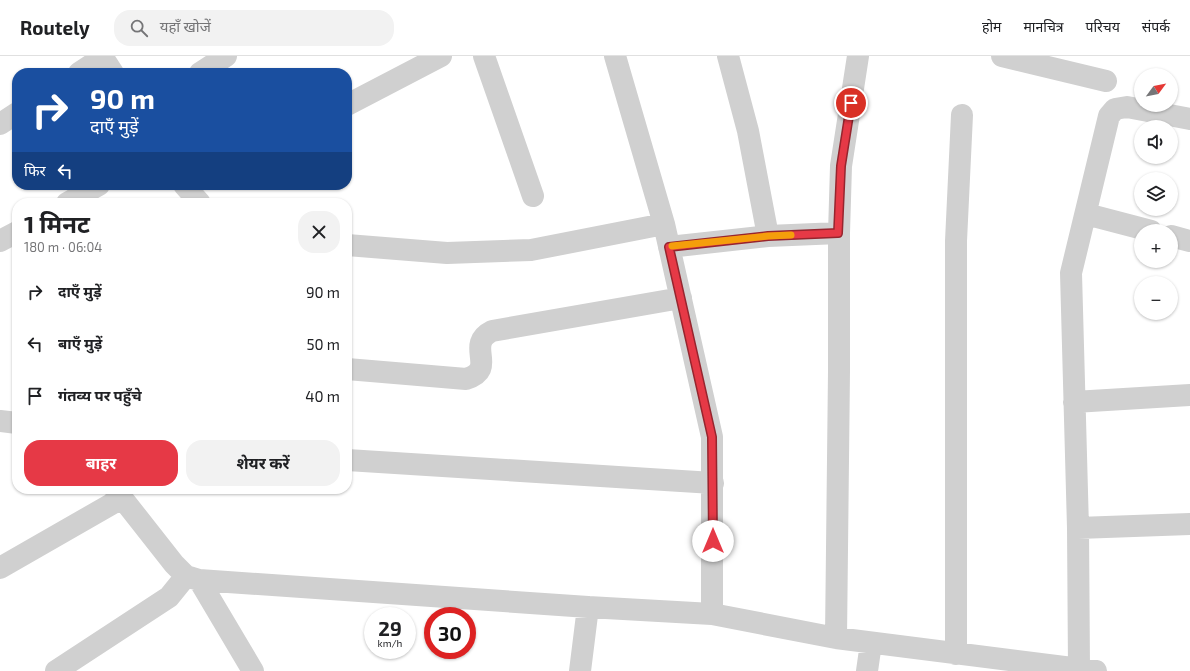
<!DOCTYPE html>
<html lang="hi">
<head>
<meta charset="utf-8">
<style>
	:root { --surface:#fff; --page:#f2f2f2; --text:#202124; --muted:#757577; --line:#e0e0e0; --accent:#e63946 }
	body { margin:0; font-family:"Exo 2","Noto Sans Devanagari",sans-serif; background:var(--page); color:var(--text); height:100vh; display:flex; flex-direction:column; font-size:15px; white-space:nowrap }
	* { box-sizing:border-box; margin:0 }
	p { font-size:13px; color:var(--muted) }
	.icon { flex:none; width:22px; height:22px; fill:none; stroke:currentColor; stroke-width:2; stroke-linecap:round; stroke-linejoin:round }
	.map { position:relative; flex:1; overflow:hidden }
	.drawer { position:absolute; left:12px; top:142px; width:340px; height:296px; display:flex; flex-direction:column; background:var(--surface); border-radius:16px; box-shadow:0 1px 3px #0004 }
	.drawer>* { flex:none }
	.banner { position:absolute; left:12px; top:12px; width:340px; height:122px; border-radius:16px; box-shadow:0 1px 3px #0004; background:#1a4fa0; color:#fff; overflow:hidden }
	.needle { width:26px; rotate:58deg }
	.controls { position:absolute; left:1134px; top:12px; display:grid; gap:8px }
	.controls a { display:grid; place-items:center; width:44px; height:44px; border-radius:50%; background:var(--surface); box-shadow:0 1px 3px #0004; font-size:20px }
	.speed { position:absolute; left:364px; top:551px; display:flex; gap:8px; font-size:20px; font-weight:700; text-align:center }
	.speed>* { display:grid; place-content:center; width:52px; height:52px; border-radius:50%; background:var(--surface); box-shadow:0 1px 3px #0004; line-height:1 }
	.speed small { font-size:10px; font-weight:400 }
	.speed .limit { border:6px solid #d22; background:#fff; color:#111 }
	.pin { position:absolute; display:grid; place-items:center; width:34px; height:34px; color:#fff; margin:-17px; border:2px solid #fff; border-radius:50%; box-shadow:0 1px 4px #0007 }
	.me { position:absolute; width:44px; margin:-22px; rotate:0deg; stroke-linejoin:round; filter:drop-shadow(0 0 3px #0008) }
	.turn { display:flex; align-items:center; gap:14px; height:84px; padding:0 12px; font-size:18px }
	.turn .icon { width:52px; height:52px; stroke-width:2.5 }
	.turn b { display:block; font-size:28px; line-height:34px }
	.then { display:flex; align-items:center; height:38px; padding:0 12px; background:#0003; gap:8px; font-size:15px }
	.round { display:grid; place-items:center; flex:none; width:42px; height:42px; border-radius:16px; background:var(--page) }
	.head { display:flex; align-items:center; justify-content:space-between; height:68px; padding:0 12px }
	h1 { font-size:24px; font-weight:700; line-height:30px }
	.primary-button { display:flex; gap:8px; margin-top:auto; padding:8px 12px }
	.primary-button a { flex:1; height:46px; border-radius:16px; background:var(--accent); color:#fff; font-size:16px; font-weight:700; line-height:46px; text-align:center }
	.primary-button a+a { background:var(--page); color:var(--text) }
	ul { padding:0; list-style:none }
	li { display:flex; align-items:center; gap:12px; height:52px; padding:0 12px }
	li div { flex:1 }
	li b { display:block; font-size:15px }
	li em { font-style:normal }
	header { display:flex; align-items:center; gap:24px; box-sizing:border-box; height:56px; padding:0 20px; background:var(--surface); border-bottom:1px solid var(--line) }
	header strong { font-size:19px }
	nav { display:flex; gap:22px; margin-inline-start:auto; font-size:14px }
	.search { width:280px; height:36px; background:var(--page); display:flex; align-items:center; gap:10px; box-sizing:border-box; padding:0 14px; border-radius:16px; color:var(--muted); font-size:15px }
	.map>svg:first-child { display:block }
</style>
</head>
<body>
<header>
<strong>Routely</strong>
<div class="search"><svg class="icon" aria-label="search" viewBox="0 0 24 24"><circle cx="10" cy="10" r="6"/><path d="M15 15l6 6"/></svg>यहाँ खोजें</div>
<nav><a>होम</a><a>मानचित्र</a><a>परिचय</a><a>संपर्क</a></nav>
</header>
<div class="map">
<svg width="1190" height="615" viewBox="0 0 1190 615">
	<rect width="100%" height="100%" fill="#fff"/>
	<g fill="none" stroke-linecap="round" stroke-linejoin="round">
		<path stroke="#d0d0d0" stroke-width="22" d="M 102,0 L 113,17
			M 484,0 L 533,140
			M 615,0 L 664,168 L 712,381 L 712,558
			M 728,0 L 748,75 L 768,180
			M 1002,0 L 1106,25
			M 79,17 L 103,1
			M 200,17 L 226,0
			M 347,49 L 441,0
			M 0,68 L 17,57
			M 184,129 L 200,147
			M 67,147 L 99,129
			M 1086,158 L 1151,175
			M 1171,180 L 1190,185
			M 0,185 L 17,176
			M 347,189 L 447,197 L 531,194 L 664,168
			M 669,191 L 768,180 L 839,177
			M 347,313 L 466,323 C 499,313 464,289 492,275 L 681,242
			M 1074,346 L 1190,339
			M 0,365 L 17,367
			M 347,404 L 713,427
			M 115,433 L 174,508 L 186,520 L 199,524 L 588,551 L 712,558 L 836,582 L 1096,615
			M 1078,472 L 1190,468
			M 0,512 L 122,442
			M 199,524 L 253,615
			M 836,582 L 839,315 L 839,177 L 841,110 L 858,0
			M 956,598 L 956,185 L 962,59
			M 1079,613 L 1078,472 L 1071,217 L 1109,60 L 1115,53 L 1127,51 L 1190,63
			M 56,615 L 169,541 L 186,520
			M 580,615 L 588,551
			M 867,615 L 871,587"/>
	</g>
	<g fill="none" stroke-linecap="round" stroke-linejoin="round">
		<defs>
			<path id="route" d="M 713,485 L 712,381 L 669,191 L 768,180 L 838,177 L 841,110 L 851,47"/>
		</defs>
		<use href="#route" stroke="#96252e" stroke-width="10"/>
		<use href="#route" stroke="#e63946" stroke-width="7"/>
		<path stroke="#f59e0b" stroke-width="7" d="M 672,190 L 768,180 L 791,179"/>
	</g>
</svg>
<div class="controls">
<a><svg class="needle" viewBox="-14 -14 28 28"><path d="M0-13l5 13h-10z" fill="#e53935"/><path d="M0 13l5-13h-10z" fill="#757577"/></svg></a>
<a><svg class="icon" aria-label="sound" viewBox="0 0 24 24"><path d="M4 9h4l5-4v14l-5-4H4zM17 9q2 3 0 6"/></svg></a>
<a><svg class="icon" aria-label="layers" viewBox="0 0 24 24"><path d="M12 4l9 5-9 5-9-5zM3 14l9 5 9-5"/></svg></a>
<a>+</a>
<a>−</a>
</div>
<div class="speed"><div>29<small>km/h</small></div><div class="limit">30</div></div>
<div class="pin" style="left:851px;top:47px;background:#d93025"><svg class="icon" aria-label="arrive" viewBox="0 0 24 24"><path d="M6 21V4h12l-3 4 3 4H6"/></svg></div>
<svg class="me" style="left:713px;top:485px" viewBox="-20 -20 40 40"><circle r="19" fill="#fff"/><path d="M0-13L10 11 0 6-10 11z" fill="#e63946"/></svg>
<div class="banner">
<div class="turn"><svg class="icon" aria-label="right" viewBox="0 0 24 24"><path d="M7 20v-9h11M14 6l5 5-5 5"/></svg><div><b>90 m</b>दाएँ मुड़ें</div></div>
<div class="then">फिर<svg class="icon" aria-label="left" viewBox="0 0 24 24"><path d="M17 20v-9H6M10 6l-5 5 5 5"/></svg></div>
</div>
<section class="drawer">
<div class="head"><div><h1>1 मिनट</h1><p>180 m · 06:04</p></div><a class="round"><svg class="icon" aria-label="close" viewBox="0 0 24 24"><path d="M6 6l12 12M18 6L6 18"/></svg></a></div>
<ul>
<li><svg class="icon" aria-label="right" viewBox="0 0 24 24"><path d="M7 20v-9h11M14 6l5 5-5 5"/></svg><div><b>दाएँ मुड़ें</b></div><em>90 m</em></li>
<li><svg class="icon" aria-label="left" viewBox="0 0 24 24"><path d="M17 20v-9H6M10 6l-5 5 5 5"/></svg><div><b>बाएँ मुड़ें</b></div><em>50 m</em></li>
<li><svg class="icon" aria-label="arrive" viewBox="0 0 24 24"><path d="M6 21V4h12l-3 4 3 4H6"/></svg><div><b>गंतव्य पर पहुँचे</b></div><em>40 m</em></li>
</ul>
<div class="primary-button"><a>बाहर</a><a>शेयर करें</a></div>
</section>
</div>
</body>
</html>
